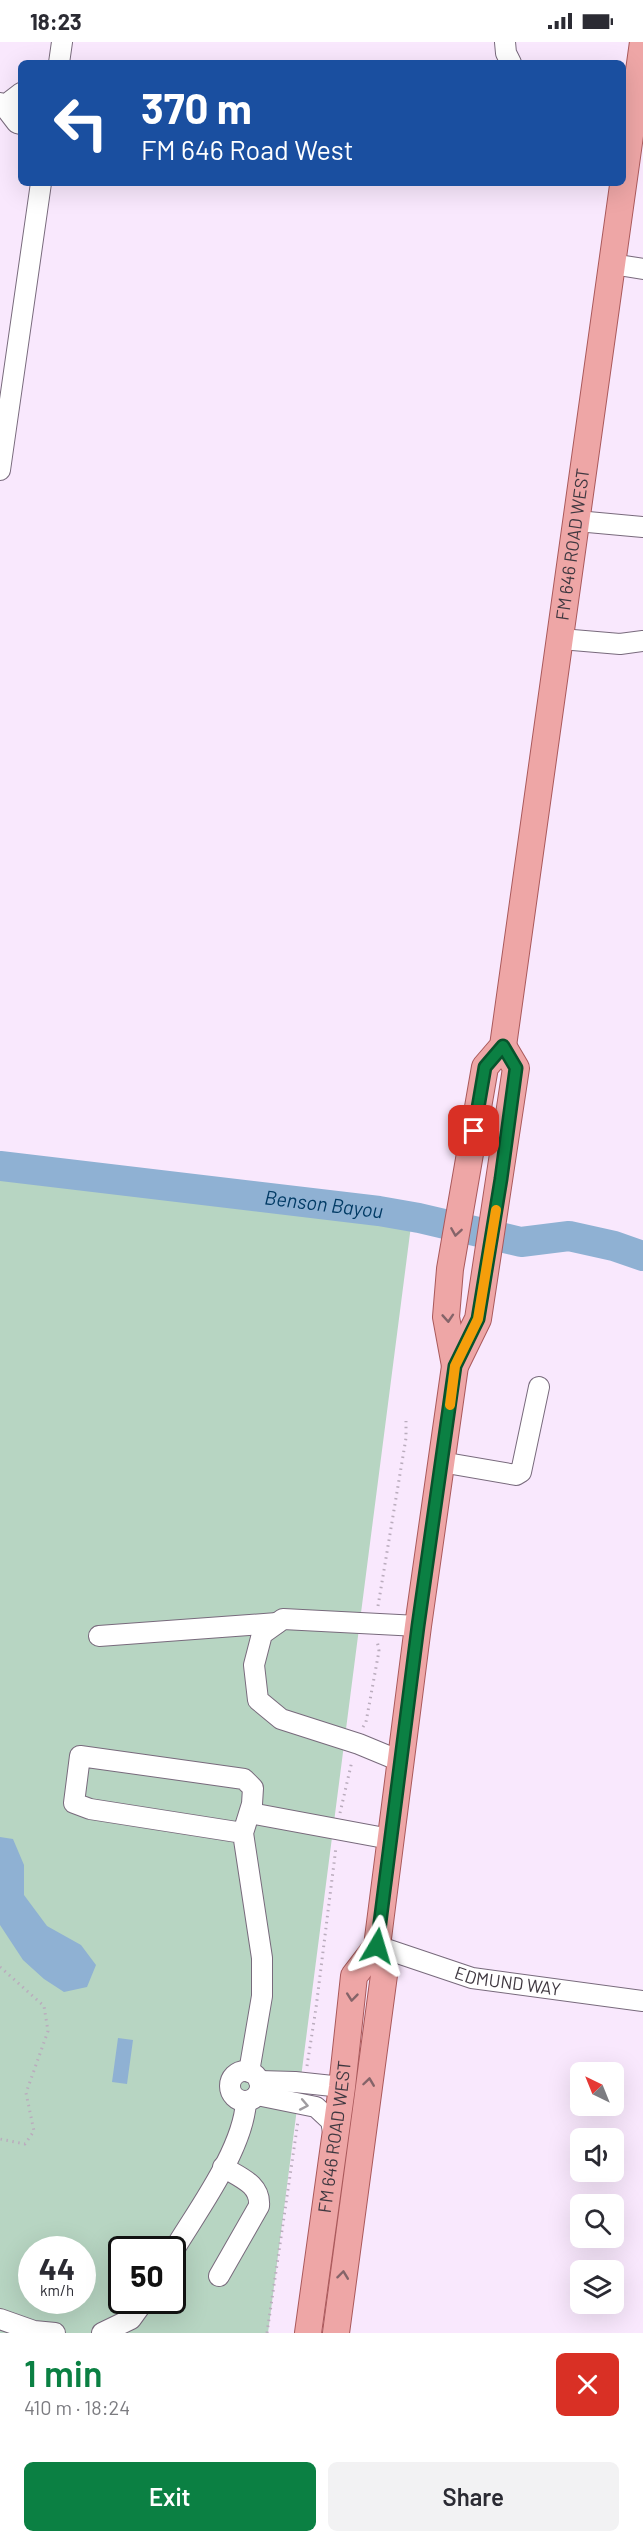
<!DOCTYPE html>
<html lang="en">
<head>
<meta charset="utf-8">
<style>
	:root { --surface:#fff; --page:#f2f2f3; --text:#2b2b33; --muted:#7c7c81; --accent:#0b8043 }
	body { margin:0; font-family:Barlow,sans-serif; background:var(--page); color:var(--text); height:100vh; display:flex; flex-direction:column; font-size:22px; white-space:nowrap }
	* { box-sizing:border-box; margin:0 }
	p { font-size:20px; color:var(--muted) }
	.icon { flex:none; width:33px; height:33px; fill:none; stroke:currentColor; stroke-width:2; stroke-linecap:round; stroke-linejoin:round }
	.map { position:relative; height:2291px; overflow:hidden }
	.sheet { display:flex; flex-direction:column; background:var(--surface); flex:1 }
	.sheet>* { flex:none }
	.hud { position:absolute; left:18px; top:18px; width:608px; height:126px; border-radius:9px; box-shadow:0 6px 24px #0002; background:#1a4fa0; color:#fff; overflow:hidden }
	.needle { width:39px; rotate:317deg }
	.buttons { position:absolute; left:570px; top:2020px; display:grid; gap:12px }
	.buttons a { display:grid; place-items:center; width:54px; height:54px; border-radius:9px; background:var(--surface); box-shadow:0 6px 24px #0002; font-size:30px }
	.speed { position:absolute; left:18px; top:2194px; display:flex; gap:12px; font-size:30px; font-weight:700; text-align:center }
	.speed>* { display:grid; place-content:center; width:78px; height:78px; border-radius:50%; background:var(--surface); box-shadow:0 6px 24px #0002; line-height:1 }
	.speed small { font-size:15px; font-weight:400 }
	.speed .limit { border:3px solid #111; border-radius:9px; background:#fff; color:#111 }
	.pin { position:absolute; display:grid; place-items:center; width:51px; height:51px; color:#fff; margin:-26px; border-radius:12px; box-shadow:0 3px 9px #0006 }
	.me { position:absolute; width:66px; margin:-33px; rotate:7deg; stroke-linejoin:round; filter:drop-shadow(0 0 4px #0008) }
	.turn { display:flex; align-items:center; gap:21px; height:126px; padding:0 24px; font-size:27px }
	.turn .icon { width:78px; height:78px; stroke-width:2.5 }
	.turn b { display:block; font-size:42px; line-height:51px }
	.round { display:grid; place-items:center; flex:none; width:63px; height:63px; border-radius:9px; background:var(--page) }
	.overview { display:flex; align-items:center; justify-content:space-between; height:102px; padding:0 24px }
	h1 { font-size:36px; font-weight:600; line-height:45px; color:var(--accent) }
	.primary-button { display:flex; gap:12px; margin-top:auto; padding:12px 24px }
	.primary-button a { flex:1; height:69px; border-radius:9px; background:var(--accent); color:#fff; font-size:24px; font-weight:600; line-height:69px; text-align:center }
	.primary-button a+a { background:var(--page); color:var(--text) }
	.status { display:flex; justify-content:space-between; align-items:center; height:42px; padding:0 30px; background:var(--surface); direction:ltr }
	.status svg { height:16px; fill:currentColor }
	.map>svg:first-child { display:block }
</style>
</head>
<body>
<div class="status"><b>18:23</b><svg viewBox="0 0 49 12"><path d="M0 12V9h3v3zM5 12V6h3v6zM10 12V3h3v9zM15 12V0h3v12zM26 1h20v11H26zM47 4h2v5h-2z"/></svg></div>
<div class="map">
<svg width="643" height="2291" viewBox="0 0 643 2291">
	<rect width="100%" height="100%" fill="#f9e8fd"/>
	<path fill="#b7d5c2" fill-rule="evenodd" d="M 0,1128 L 412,1176 L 268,2291 L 0,2291 ZM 32,2208 L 82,2208 L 82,2259 L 32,2259 ZM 122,2208 L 172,2208 L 172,2259 L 122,2259 Z"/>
	<path fill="#8fb1d3" d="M 0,1795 L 13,1797 L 24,1823 L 24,1853 L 47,1884 L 81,1903 L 96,1923 L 87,1945 L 64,1950 L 44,1937 L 23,1918 L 0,1883 Z
		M 118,1996 L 133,1998 L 127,2042 L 112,2040 Z"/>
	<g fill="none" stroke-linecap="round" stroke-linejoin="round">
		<path stroke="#8fb1d3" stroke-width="30" id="s1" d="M 0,1124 L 379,1169 L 419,1176 L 521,1200 L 569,1194 L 614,1204 L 643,1214"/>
		<defs>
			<g id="minor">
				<path d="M 505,0 L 506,11 L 511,21"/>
				<path d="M 59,21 L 62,0"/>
				<path d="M 0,61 L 4,64 L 21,51"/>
				<path d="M 4,64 L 17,81 L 21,82"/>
				<path d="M 612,222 L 643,227"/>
				<path d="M 0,428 L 41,141"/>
				<path d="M 577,479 L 643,485"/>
				<path d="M 561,597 L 620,602 L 643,599"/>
				<path d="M 441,1420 L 516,1433 L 521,1430 L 539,1345"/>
				<path d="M 99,1594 L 277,1581"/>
				<path d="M 400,1719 L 359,1702 L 281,1677 L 258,1658 L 254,1623 L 262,1592 L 283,1577 L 418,1584"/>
				<path d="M 250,1771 L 390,1797"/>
				<path d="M 243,1791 L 90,1767 L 74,1761 L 80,1714 L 244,1737 L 253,1746 L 252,1762 L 243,1791 L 262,1916 L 262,1954 L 249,2030"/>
				<path id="s2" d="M 377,1904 L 472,1936 L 643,1959"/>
				<circle cx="245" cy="2044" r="15"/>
				<path d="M 259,2039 L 295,2040 L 342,2045"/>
				<path d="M 257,2053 L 316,2065 L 331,2079 L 334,2095"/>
				<path d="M 172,2211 C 197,2169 243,2108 246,2060"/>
				<path d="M 219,2234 L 259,2164 C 261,2142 239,2135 223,2125"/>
				<path d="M 0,2277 L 34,2289 L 55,2291"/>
				<path d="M 102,2291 L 131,2277 L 144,2259"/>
			</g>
			<g id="major">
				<path id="s3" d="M 455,1324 L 446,1275 L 450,1227 L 485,1025 L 503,1004 L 643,0"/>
				<path id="s4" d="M 308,2291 L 342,2045 L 354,1934 L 377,1904"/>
				<path d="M 336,2291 L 384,1933 L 377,1904 L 418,1584 L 455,1324 L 478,1277 L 516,1026 L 503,1004"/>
			</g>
		</defs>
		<use href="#minor" stroke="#786a7c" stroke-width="22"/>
		<use href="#major" stroke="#aa595b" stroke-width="28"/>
		<path stroke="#baacbd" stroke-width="3" stroke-dasharray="1.5 4.5" stroke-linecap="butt" d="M 378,1564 L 406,1396 L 406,1379
			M 363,1685 L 366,1680 L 379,1609 L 377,1598
			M 340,1771 L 352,1719
			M 0,1925 L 44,1964 L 48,1989 L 26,2051 L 34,2089 L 25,2102 L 0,2097
			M 307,2024 L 316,1966 L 336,1805
			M 267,2291 L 298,2079"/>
		<use href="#minor" stroke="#fff" stroke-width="20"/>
		<use href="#major" stroke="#eea6a6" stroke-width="26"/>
	</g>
	<defs><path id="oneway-chevron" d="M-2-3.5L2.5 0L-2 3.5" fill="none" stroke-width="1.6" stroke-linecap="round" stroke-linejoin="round" transform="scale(1.5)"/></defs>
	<g stroke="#856469">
		<use href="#oneway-chevron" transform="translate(456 1190) rotate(99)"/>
		<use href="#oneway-chevron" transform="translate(448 1276) rotate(86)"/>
		<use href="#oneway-chevron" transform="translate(352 1955) rotate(96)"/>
		<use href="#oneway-chevron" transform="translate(369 2040) rotate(-82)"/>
		<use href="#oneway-chevron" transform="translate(343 2233) rotate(-83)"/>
	</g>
	<use stroke="#9f9ca0" href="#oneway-chevron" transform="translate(304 2063) rotate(11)"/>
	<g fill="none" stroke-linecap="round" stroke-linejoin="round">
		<defs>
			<path id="route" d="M 377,1904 L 418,1584 L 455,1324 L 478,1277 L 501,1137 L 516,1026 L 503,1004 L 485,1025 L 474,1089"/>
		</defs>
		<use href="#route" stroke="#07532c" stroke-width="15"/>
		<use href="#route" stroke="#0b8043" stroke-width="10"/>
		<path stroke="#f59e0b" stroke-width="10" d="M 450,1363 L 455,1324 L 478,1277 L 496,1168"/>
	</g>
	<g text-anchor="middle" stroke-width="4.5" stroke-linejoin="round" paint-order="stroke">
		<g font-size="18" fill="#3f3840" stroke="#f9e8fd">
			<text dy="6" stroke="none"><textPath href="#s3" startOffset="837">FM 646 ROAD WEST</textPath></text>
			<text dy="6" stroke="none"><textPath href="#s2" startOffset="136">EDMUND WAY</textPath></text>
			<text dy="6" stroke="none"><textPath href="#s4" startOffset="198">FM 646 ROAD WEST</textPath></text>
		</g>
		<g font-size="20" font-style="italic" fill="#023b65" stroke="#f9e8fd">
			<text dy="7" stroke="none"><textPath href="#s1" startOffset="326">Benson Bayou</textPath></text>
		</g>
	</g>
</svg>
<div class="buttons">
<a><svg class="needle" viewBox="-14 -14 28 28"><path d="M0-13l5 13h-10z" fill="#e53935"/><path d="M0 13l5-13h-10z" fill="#7c7c81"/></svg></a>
<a><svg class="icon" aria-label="sound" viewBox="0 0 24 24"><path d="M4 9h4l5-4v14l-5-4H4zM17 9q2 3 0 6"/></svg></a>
<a><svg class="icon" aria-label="search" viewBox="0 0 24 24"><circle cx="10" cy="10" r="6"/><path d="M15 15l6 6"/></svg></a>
<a><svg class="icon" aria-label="layers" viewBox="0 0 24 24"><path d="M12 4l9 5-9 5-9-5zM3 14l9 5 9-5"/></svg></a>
</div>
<div class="speed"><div>44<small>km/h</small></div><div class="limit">50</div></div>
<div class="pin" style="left:474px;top:1089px;background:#d93025"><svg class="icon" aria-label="arrive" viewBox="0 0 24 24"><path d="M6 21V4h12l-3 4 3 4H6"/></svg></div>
<svg class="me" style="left:377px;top:1904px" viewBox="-20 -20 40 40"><path d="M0-17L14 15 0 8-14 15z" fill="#0b8043" stroke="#fff" stroke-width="4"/></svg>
<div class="hud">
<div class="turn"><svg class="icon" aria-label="left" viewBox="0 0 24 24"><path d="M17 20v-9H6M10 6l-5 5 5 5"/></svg><div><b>370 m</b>FM 646 Road West</div></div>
</div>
</div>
<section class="sheet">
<div class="overview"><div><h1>1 min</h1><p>410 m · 18:24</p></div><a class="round" style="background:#d93025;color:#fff"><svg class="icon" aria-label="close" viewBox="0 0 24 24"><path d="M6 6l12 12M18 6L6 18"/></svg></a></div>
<div class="primary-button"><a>Exit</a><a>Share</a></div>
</section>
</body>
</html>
